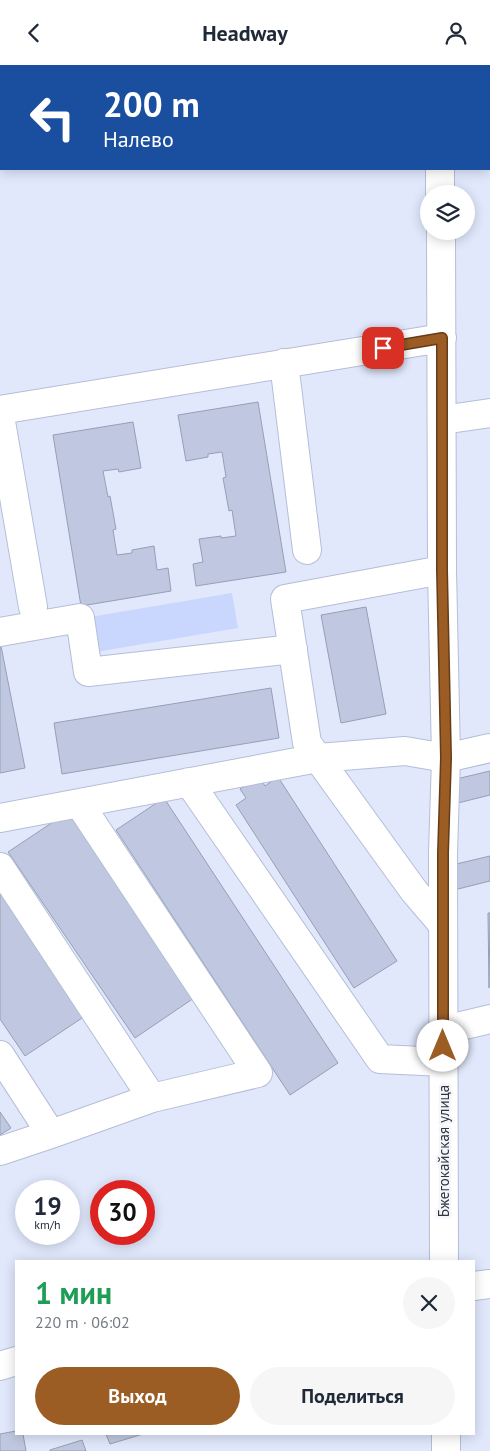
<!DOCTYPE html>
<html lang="ru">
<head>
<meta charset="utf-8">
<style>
	:root { --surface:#fff; --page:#f6f6f7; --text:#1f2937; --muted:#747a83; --accent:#9c5d25 }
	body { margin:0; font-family:"PT Sans",sans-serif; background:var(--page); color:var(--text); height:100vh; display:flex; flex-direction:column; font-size:19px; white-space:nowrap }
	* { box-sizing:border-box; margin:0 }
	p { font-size:16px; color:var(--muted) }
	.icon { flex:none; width:28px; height:28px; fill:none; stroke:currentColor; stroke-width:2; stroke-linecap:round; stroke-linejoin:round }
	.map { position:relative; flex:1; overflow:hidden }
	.details { position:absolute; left:15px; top:1195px; width:460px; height:175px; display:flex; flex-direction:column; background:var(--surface); border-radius:0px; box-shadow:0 2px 12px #0003 }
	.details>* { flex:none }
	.hud { position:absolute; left:0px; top:0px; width:490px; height:105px; box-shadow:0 2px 12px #0003; background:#1a4fa0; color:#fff; overflow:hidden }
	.fabs { position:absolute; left:420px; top:120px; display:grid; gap:10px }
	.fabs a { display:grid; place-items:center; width:55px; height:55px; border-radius:50%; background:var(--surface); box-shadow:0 2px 12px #0003; font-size:25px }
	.speed { position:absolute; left:15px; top:1115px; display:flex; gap:10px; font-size:25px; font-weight:700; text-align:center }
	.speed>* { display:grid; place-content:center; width:65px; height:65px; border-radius:50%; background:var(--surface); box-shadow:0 2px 12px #0003; line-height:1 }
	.speed small { font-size:12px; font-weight:400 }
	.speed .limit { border:8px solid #d22; background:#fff; color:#111 }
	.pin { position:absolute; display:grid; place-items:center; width:42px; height:42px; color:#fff; margin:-21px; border-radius:10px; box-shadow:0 2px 8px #0006 }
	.me { position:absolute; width:55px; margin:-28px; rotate:0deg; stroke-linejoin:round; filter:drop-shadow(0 0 4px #0008) }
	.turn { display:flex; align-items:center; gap:18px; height:105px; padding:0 20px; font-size:22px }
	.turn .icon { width:65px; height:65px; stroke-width:2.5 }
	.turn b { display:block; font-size:35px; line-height:42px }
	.round { display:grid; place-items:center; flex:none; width:52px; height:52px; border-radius:26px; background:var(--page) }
	.head { display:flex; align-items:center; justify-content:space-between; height:85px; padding:0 20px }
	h1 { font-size:30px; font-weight:600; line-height:38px; color:#1e9e55 }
	.cta { display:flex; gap:10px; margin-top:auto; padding:10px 20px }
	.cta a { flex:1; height:58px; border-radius:30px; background:var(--accent); color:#fff; font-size:20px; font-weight:600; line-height:58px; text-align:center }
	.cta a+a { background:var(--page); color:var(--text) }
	header { display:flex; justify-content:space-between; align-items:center; height:65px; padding:0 20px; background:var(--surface); font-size:22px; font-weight:600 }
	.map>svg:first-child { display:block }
</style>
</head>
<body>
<header><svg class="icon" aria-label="back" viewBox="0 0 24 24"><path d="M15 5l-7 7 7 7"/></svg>Headway<svg class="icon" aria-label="person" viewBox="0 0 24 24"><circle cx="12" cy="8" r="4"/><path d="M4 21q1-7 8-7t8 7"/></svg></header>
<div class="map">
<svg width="490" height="1386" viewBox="0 0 490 1386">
	<rect width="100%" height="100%" fill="#e1e8fc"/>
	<path fill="#c9d7fe" d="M 232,528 L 238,563 L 96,587 L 90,552 Z"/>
	<path fill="#bfc8e0" stroke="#969fb6" d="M 258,337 L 286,507 L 196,521 L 193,499 L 203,497 L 199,474 L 221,471 L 221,473 L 236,471 L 232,445 L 229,446 L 223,413 L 226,412 L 222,387 L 208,389 L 208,392 L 186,396 L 178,350 Z
		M 133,357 L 141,403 L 119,407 L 118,404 L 103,406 L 108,432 L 110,431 L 116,464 L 113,465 L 117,490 L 132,488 L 132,485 L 154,481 L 157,505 L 168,503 L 171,526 L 81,541 L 53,370 Z
		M 366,542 L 386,649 L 341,658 L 321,550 Z
		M 1,581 L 25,703 L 0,708 L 0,582 Z
		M 271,623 L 279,673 L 62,709 L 54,658 Z
		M 490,706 L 490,730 L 458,738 L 452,715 Z
		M 259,712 L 265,721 L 278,712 L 397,896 L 354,923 L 236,740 L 246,733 L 240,724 Z
		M 164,733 L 338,998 L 290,1030 L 116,765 Z
		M 68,747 L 194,933 L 135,973 L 8,787 Z
		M 490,791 L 490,816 L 458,824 L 452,800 Z
		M 0,827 L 85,951 L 25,991 L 0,954 Z
		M 488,848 L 490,848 L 489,923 Z
		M 0,1047 L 11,1063 L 0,1070 Z
		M 16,1366 L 16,1369 L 23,1369 L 26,1386 L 0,1386 L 0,1369 Z
		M 106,1369 L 143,1369 L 110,1379 Z
		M 82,1375 L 86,1386 L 50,1386 L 50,1385 Z"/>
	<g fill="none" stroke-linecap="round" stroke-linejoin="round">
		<defs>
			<path id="minor" d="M 439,0 L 439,1
				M 40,1 L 46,0
				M 282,1 L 290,0
				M 0,10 L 1,10
				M 0,45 L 1,45
				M 489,61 L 490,61
				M 440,104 L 440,129
				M 441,166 L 442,505 L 446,693 L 443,788 L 444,1196
				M 284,298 L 307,485
				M 0,345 L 442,273
				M 0,351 L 33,542
				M 442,355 L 490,348
				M 442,505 L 285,534 L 307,678 L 414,826 L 443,860
				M 0,567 L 80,553 L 88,607 L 293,584
				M 189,717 L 380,994 L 443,997
				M 0,753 L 318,693 L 405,686 L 446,693 L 490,683
				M 0,802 L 152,1033
				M 444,965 L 490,954
				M 0,990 L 51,1069
				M 0,1086 L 51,1069 L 152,1033 L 258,1008 L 79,738
				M 474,1221 L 490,1219
				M 0,1301 L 16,1296
				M 446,1369 L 446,1386"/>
		</defs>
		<use href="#minor" stroke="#b5bed6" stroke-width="30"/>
		<use href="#minor" stroke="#fff" stroke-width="28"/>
	</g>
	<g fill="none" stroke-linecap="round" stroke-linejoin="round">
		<defs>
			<path id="route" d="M 383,283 L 442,273 L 442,505 L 446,693 L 443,788 L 443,981"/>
		</defs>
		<use href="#route" stroke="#653c18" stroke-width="12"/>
		<use href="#route" stroke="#9c5d25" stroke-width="9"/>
	</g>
	<g text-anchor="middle" stroke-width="5" stroke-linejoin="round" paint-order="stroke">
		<g font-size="15" fill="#30343d" stroke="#f4f6fb">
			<text transform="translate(444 1086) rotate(-90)" y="5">Бжегокайская улица</text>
		</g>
	</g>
</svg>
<div class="fabs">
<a><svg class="icon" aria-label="layers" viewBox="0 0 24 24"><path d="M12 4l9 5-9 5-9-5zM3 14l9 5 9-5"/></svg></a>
</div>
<div class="speed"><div>19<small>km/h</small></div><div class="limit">30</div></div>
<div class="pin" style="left:383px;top:283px;background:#d93025"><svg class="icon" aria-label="arrive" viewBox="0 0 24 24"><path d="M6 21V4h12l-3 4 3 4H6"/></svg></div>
<svg class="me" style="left:443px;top:981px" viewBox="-20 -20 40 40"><circle r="19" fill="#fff"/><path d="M0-13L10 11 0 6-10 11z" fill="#9c5d25"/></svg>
<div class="hud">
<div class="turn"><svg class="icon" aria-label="left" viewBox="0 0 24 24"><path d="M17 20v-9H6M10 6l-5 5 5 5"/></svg><div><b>200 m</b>Налево</div></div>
</div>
<section class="details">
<div class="head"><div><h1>1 мин</h1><p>220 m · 06:02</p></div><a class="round"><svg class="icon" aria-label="close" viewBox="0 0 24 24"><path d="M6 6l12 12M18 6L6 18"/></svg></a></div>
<div class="cta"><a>Выход</a><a>Поделиться</a></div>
</section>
</div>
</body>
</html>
